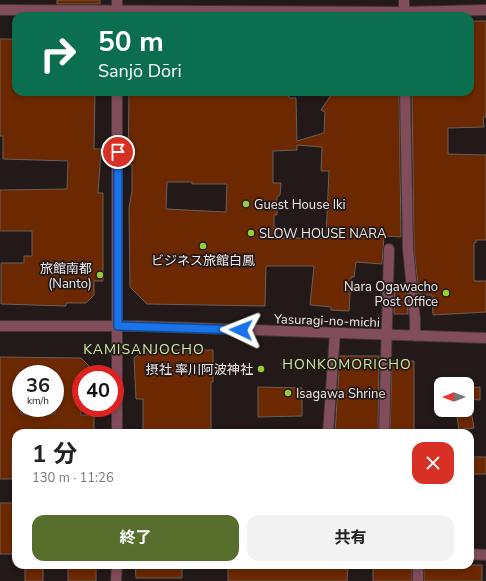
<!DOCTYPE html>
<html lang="ja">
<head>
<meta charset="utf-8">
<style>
	:root { --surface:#fff; --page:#f2f2f2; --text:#222; --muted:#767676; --accent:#576e2c }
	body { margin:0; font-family:"Nunito Sans","Noto Sans JP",sans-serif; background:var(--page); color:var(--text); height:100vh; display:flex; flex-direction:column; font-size:15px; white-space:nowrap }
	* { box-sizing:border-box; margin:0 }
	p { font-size:13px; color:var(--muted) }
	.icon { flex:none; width:22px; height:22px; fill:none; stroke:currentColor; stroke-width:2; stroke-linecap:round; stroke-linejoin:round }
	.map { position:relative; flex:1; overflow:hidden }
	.details { position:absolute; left:12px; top:429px; width:462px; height:140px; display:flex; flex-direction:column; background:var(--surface); border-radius:12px; box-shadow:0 2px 6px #0003 }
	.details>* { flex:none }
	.hud { position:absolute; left:12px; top:12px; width:462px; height:84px; border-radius:12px; box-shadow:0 2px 6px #0003; background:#0b6e4f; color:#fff; overflow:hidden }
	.needle { width:26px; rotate:270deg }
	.controls { position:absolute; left:434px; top:377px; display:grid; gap:8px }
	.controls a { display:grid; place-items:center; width:40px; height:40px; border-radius:8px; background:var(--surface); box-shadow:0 2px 6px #0003; font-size:20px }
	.speed { position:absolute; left:12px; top:365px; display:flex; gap:8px; font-size:20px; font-weight:700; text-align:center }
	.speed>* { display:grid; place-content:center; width:52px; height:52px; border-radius:50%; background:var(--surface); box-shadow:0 2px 6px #0003; line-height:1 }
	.speed small { font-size:10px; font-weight:400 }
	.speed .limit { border:6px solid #d22; background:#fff; color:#111 }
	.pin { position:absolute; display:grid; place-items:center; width:34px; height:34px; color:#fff; margin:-17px; border:2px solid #fff; border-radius:50%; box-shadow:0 1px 4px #0007 }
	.me { position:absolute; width:44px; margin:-22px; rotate:272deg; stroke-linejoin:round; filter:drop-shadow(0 0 3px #0008) }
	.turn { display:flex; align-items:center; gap:14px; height:84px; padding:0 20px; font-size:18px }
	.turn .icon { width:52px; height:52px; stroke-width:2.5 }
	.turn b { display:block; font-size:28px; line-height:34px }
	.round { display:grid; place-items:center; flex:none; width:42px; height:42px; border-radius:12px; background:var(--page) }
	.summary { display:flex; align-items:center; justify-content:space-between; height:68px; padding:0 20px }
	h1 { font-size:24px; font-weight:700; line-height:30px }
	.primary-button { display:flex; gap:8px; margin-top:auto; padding:8px 20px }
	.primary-button a { flex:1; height:46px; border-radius:12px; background:var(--accent); color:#fff; font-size:16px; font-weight:700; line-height:46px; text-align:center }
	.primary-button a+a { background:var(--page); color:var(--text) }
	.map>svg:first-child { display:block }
</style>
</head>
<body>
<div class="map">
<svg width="486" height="581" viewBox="0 0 486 581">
	<rect width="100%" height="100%" fill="#221918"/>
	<path fill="#6b2801" stroke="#6a5f5b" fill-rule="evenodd" d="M 57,0 L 100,0 L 100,4 L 57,4 Z
		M 470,21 L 486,21 L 486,117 L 483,117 L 484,127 L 448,128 L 448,154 L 486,155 L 486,240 L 476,240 L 476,243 L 474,243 L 474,281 L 486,281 L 486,312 L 433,315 L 432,295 L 419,295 L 414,249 L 412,92 L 470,92 Z
		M 0,39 L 16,39 L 16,92 L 95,92 L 94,149 L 101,149 L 98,193 L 103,193 L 103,281 L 94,281 L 94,295 L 86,303 L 66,303 L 66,306 L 1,304 L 1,263 L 24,263 L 24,256 L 32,256 L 32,231 L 0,231 L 0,190 L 67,189 L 68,161 L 3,159 L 3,136 L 0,136 Z
		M 129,92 L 289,92 L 289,98 L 296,98 L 297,141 L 324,133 L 325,112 L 321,110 L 333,92 L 399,92 L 401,237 L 384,236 L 382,264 L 356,262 L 354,277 L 351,277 L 349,311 L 331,310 L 331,307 L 310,305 L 314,266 L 266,266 L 265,306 L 147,304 L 130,287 L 129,208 L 132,191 L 132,165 L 128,165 ZM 297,145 L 322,147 L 321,171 L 329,171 L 326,238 L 274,238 L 274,215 L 277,215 L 277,197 L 280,195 L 281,183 L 273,183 L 273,151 L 297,150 ZM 167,182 L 192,182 L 192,184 L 227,184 L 226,212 L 166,209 Z
		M 405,283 L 408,314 L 394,314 L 395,284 Z
		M 145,350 L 213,350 L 213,382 L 211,382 L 211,433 L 143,433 L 143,399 L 136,399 L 134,358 Z
		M 340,356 L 379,356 L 378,433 L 335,433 Z
		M 0,357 L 81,358 L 97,374 L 81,374 L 81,415 L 94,415 L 94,433 L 16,433 L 16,447 L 12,447 L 12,479 L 0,479 ZM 21,374 L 55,374 L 55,414 L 21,414 Z
		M 392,361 L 414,361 L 414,433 L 390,433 Z
		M 258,387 L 302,388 L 302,416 L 258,417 Z
		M 480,387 L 480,400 L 467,399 L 467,388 Z
		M 456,410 L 471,410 L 474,428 L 459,430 Z
		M 470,457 L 486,457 L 486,474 L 470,474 Z
		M 0,503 L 16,503 L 16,554 L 0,554 Z
		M 25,565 L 43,565 L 43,581 L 25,581 Z
		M 135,565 L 182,565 L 182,578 L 136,578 Z
		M 228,565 L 343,565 L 343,566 L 348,567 L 347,581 L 228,581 Z
		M 373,565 L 412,565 L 412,581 L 373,581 Z
		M 424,565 L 482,565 L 482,581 L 424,581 Z
		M 96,567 L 96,581 L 68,581 L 68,568 Z"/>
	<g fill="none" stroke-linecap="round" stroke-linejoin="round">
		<defs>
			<path id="minor" d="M 117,0 L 117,16
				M 0,10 L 404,12 L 486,10
				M 404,16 L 404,0
				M 405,92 L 408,249 L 415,319 L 415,336
				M 0,326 L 136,326 L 486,338
				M 117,433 L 117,92
				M 328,433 L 335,333
				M 384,433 L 389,249
				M 470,554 L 486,555
				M 418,565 L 418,581
				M 116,581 L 117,565"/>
		</defs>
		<use href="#minor" stroke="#3f3635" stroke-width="12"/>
		<use href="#minor" stroke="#824d5b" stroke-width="10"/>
	</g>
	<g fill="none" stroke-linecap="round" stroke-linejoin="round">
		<defs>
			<path id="route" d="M 118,152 L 118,326 L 241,330"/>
		</defs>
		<use href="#route" stroke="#114b97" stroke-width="10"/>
		<use href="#route" stroke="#1a73e8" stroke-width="7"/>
	</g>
	<g fill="#97cc38" stroke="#221918" stroke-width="1.5">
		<circle cx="246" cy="204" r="4"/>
		<circle cx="251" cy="233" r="4"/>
		<circle cx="203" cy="246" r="4"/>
		<circle cx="100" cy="275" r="4"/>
		<circle cx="446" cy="293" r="4"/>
		<circle cx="261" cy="369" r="4"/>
		<circle cx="288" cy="393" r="4"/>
	</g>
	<g text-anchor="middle" stroke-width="3.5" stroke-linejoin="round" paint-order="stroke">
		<g font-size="13" fill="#f1eae9" stroke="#221918" text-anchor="start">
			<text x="254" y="209">Guest House Iki</text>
			<text x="259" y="238">SLOW HOUSE NARA</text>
			<text x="203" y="265" text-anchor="middle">ビジネス旅館白鳳</text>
			<text x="92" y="273" text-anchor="end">旅館南都<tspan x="92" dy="15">(Nanto)</tspan></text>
			<text x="438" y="291" text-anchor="end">Nara Ogawacho<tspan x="438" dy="15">Post Office</tspan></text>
			<text x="253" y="374" text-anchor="end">摂社 率川阿波神社</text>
			<text x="296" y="398">Isagawa Shrine</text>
		</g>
		<g font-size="13" fill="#f1eae9" stroke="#221918">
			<text transform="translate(327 320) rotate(2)" y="5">Yasuragi-no-michi</text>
		</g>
		<g font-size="14" letter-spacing="1" fill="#cfefa7" stroke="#221918">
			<text x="144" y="354">KAMISANJOCHO</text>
			<text x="347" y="369">HONKOMORICHO</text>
		</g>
	</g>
</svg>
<div class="controls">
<a><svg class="needle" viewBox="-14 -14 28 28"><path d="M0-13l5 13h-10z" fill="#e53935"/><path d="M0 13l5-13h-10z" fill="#767676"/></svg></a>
</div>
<div class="speed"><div>36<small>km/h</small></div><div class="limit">40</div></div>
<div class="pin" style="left:118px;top:152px;background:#d93025"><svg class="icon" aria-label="arrive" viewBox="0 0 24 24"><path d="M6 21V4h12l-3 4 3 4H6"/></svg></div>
<svg class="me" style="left:241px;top:330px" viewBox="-20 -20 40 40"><path d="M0-17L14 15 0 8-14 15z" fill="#1a73e8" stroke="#fff" stroke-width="4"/></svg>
<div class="hud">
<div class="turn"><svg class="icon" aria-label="right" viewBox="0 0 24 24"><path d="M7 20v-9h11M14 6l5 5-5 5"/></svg><div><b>50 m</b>Sanjō Dōri</div></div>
</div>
<section class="details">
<div class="summary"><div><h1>1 分</h1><p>130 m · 11:26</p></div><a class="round" style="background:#d93025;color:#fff"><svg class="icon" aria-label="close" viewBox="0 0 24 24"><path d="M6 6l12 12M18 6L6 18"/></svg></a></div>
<div class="primary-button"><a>終了</a><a>共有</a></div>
</section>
</div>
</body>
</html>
